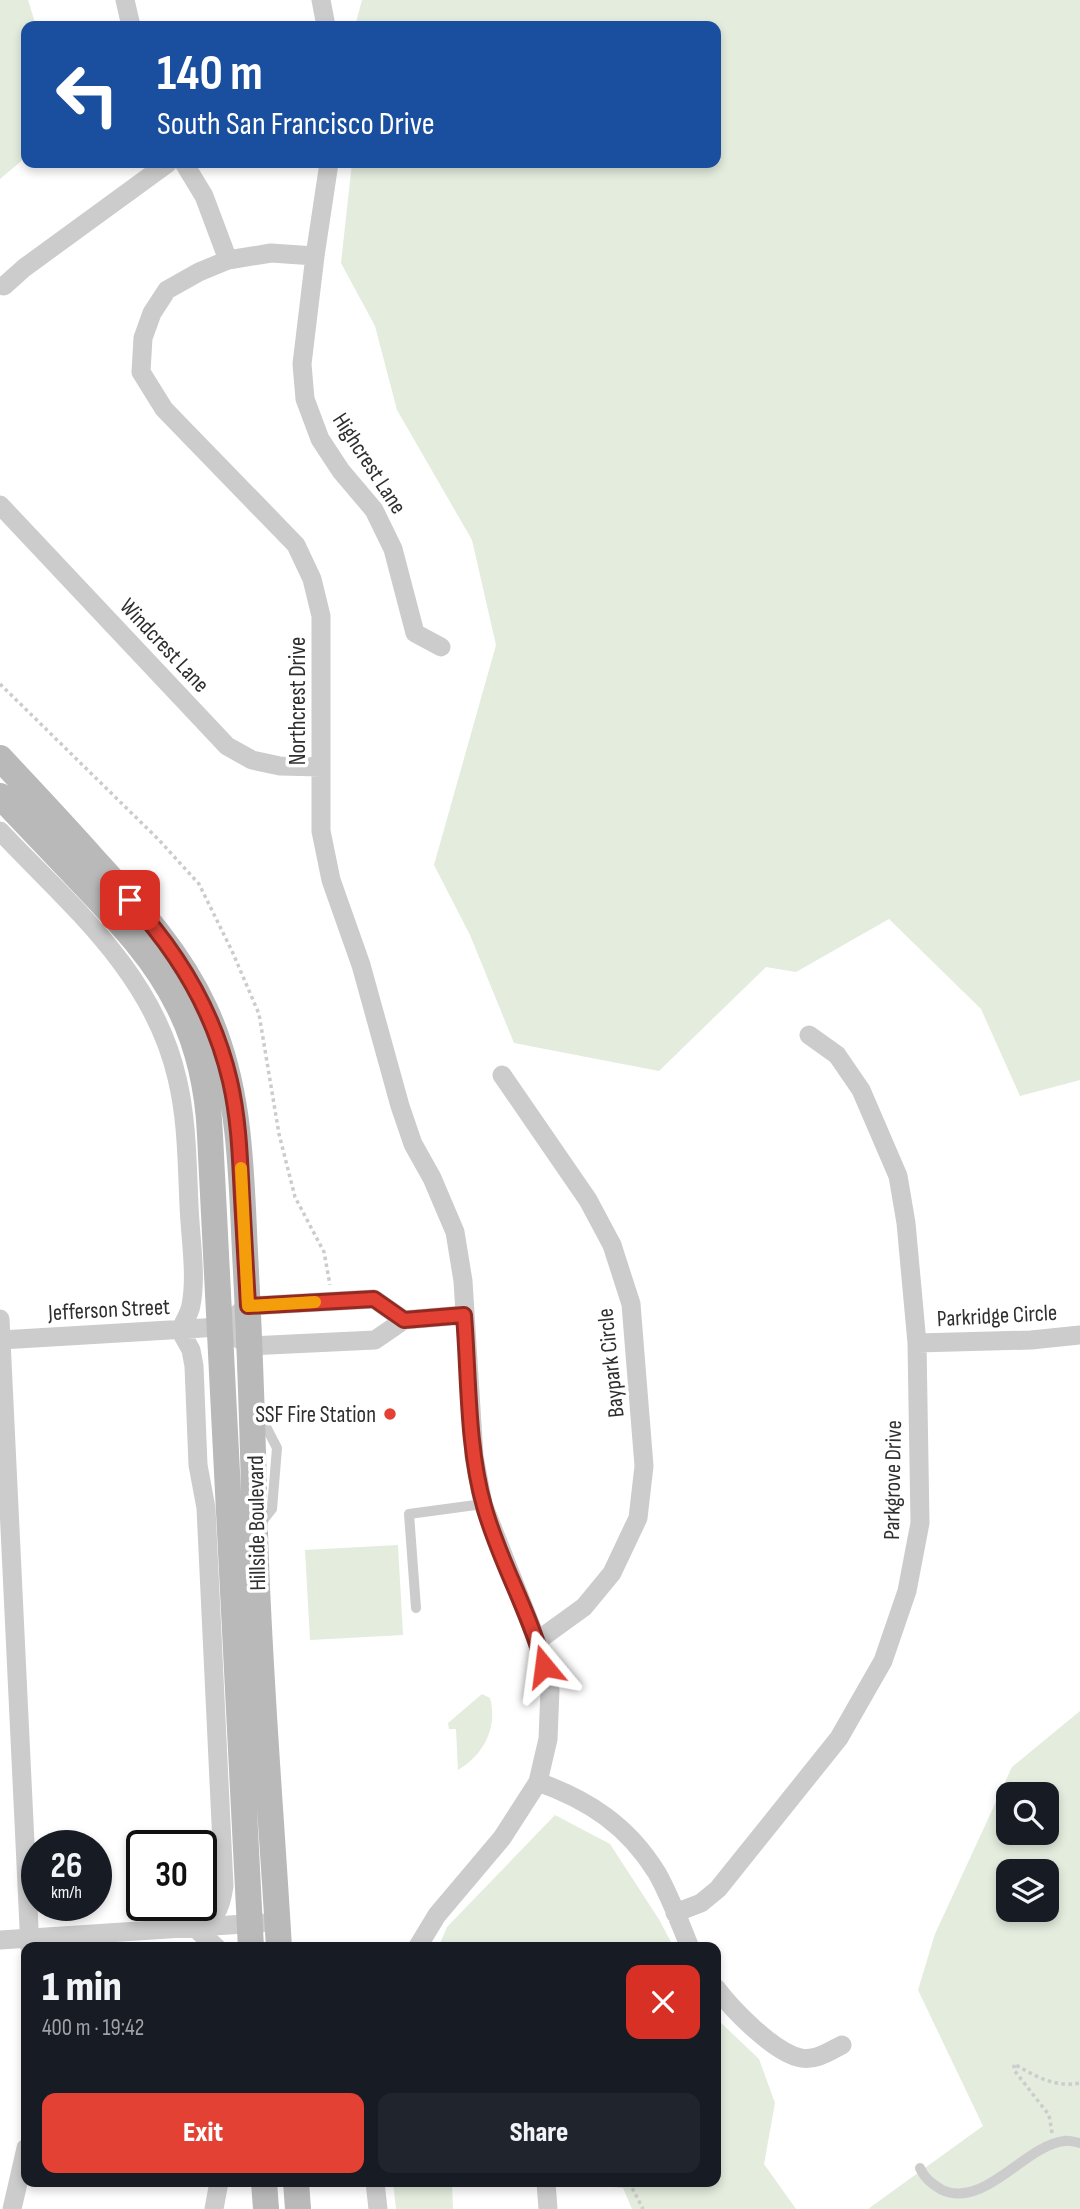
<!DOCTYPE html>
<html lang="en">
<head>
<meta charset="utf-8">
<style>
	:root { --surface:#171b24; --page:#20242c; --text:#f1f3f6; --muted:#9ea1a6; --accent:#e24134 }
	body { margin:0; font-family:"Sofia Sans Condensed",sans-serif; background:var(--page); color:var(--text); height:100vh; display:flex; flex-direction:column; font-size:26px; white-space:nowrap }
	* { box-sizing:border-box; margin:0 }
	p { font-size:23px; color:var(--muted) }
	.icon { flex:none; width:38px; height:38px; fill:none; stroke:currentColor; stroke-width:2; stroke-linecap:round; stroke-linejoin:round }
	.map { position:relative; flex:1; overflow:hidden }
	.side { position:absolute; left:21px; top:1942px; width:700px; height:245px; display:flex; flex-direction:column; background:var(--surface); border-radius:14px; box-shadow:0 4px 10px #0003 }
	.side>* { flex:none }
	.banner { position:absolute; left:21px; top:21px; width:700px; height:147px; border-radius:14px; box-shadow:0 4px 10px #0003; background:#1a4fa0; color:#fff; overflow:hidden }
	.controls { position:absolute; left:996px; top:1782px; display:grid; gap:14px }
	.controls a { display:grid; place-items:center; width:63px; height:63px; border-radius:14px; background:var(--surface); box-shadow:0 4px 10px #0003; font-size:35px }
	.speed { position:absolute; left:21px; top:1830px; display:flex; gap:14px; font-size:35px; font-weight:700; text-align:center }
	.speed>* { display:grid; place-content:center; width:91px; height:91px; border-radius:50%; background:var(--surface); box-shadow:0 4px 10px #0003; line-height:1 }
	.speed small { font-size:18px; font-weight:400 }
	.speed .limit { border:4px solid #111; border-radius:10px; background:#fff; color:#111 }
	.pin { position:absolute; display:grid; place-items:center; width:60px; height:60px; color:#fff; margin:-30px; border-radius:14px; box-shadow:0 4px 10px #0006 }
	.me { position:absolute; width:77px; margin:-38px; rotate:344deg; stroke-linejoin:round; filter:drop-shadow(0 0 5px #0008) }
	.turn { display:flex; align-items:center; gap:24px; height:147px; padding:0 21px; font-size:32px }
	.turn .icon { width:91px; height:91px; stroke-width:2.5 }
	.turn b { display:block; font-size:49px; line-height:60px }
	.round { display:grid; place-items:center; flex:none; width:74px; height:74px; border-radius:14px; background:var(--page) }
	.overview { display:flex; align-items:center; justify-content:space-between; height:119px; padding:0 21px }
	h1 { font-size:42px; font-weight:800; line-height:52px }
	.button { display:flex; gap:14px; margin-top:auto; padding:14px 21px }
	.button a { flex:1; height:80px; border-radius:14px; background:var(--accent); color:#fff; font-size:28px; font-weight:800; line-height:80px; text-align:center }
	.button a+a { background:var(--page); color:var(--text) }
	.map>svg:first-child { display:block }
</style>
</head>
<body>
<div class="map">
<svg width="1080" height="2209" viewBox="0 0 1080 2209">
	<rect width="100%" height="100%" fill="#fff"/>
	<path fill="#e3ecdd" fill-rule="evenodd" d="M 0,0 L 28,0 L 36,26 L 26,26 L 26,157 L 0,179 Z
		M 362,0 L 1080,0 L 1080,1080 L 1020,1096 L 981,1009 L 889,919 L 796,972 L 766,967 L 659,1071 L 514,1043 L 470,935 L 434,865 L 496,645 L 472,540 L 397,410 L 375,326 L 341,263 L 352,163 L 716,163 L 716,26 L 355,26 Z
		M 398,1545 L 403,1635 L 310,1640 L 305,1550 Z
		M 482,1694 L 490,1698 C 498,1727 484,1755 458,1770 L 456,1729 L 449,1729 L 448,1723 Z
		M 1080,1711 L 1080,2209 L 868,2209 L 983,2126 L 918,1990 L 935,1934 L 1012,1767 ZM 1008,1794 L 1046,1794 L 1046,1832 L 1008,1832 ZM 1008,1871 L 1046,1871 L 1046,1909 L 1008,1909 Z
		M 555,1815 L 610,1844 L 660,1921 L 674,1948 L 438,1948 L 447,1927 Z
		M 716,2018 L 759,2059 L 775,2103 L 764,2164 L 796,2209 L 632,2209 L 623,2188 L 571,2183 L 716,2182 Z
		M 393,2182 L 452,2182 L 453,2209 L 396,2209 Z"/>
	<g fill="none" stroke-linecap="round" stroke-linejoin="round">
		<path stroke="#ccc" stroke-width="3.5" stroke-dasharray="3.5 3.5" stroke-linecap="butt" d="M 0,684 L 159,840 L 199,884 L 232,951 L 259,1014 L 279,1134 L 295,1197 L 324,1252 L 330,1285
			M 1052,2133 L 1049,2115 L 1014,2070 L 1014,2064 C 1035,2076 1055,2088 1080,2083
			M 629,2182 L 643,2209"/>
		<path stroke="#ccc" stroke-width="10" d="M 260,1415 L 277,1448 L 272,1509 L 260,1524
			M 416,1608 L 409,1514 L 483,1504
			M 920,2168 C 925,2179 931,2183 942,2190 C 985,2209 1024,2146 1064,2141 C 1069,2140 1075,2142 1080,2143"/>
		<path stroke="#ccc" stroke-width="19" d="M 125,0 L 131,26
			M 321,0 L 326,26
			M 184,163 L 204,196 L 228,260
			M 329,163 L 315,256 L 302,364 L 305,399 L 320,439 L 341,471 L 374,510 L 393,549 L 415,633 L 441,647
			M 315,256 L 271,253 L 228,260 L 199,272 L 167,290 L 152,313 L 143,338 L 141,372 L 164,409 L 296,545 L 312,579 L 321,616 L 321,831 L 331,880 L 361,965 L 400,1106 L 413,1144 L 432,1178 L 455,1232 L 463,1281 L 474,1456 L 483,1504 L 537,1641 L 550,1690 L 548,1739 L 538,1782 L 502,1838 L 437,1915 L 417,1948
			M 4,286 L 24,268 L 168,163
			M 0,505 L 227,746 L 252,760 L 280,766 L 321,767
			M 0,831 C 71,906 153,973 177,1078 C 187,1119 187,1162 189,1205 C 190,1236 197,1275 191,1305 C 190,1313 184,1322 180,1330
			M 502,1075 L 588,1200 L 612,1245 L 631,1304 L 644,1466 L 638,1518 L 612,1573 L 584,1607 L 537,1641
			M 0,1319 L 30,1948
			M 220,1327 L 250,1346 L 375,1340 L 404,1320 L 464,1315
			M 220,1327 L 248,1306 L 374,1299 L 404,1320
			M 180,1330 L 191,1350 L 194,1366 L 198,1465 L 206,1508 L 224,1886 C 220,1912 217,1916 194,1927
			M 1,1340 L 220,1327
			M 917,1343 L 1031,1340 L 1080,1335
			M 538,1782 C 589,1800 628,1826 657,1873 C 670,1896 680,1923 690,1948
			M 675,1913 L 701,1903 L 718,1889 L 839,1738 L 883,1661 L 907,1591 L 920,1523 L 917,1343 L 906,1223 L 898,1176 L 861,1090 L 837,1055 L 809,1035
			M 194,1927 L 217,1948
			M 0,1940 L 261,1923
			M 716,1988 C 732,2009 774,2053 801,2058 C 816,2061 830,2051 842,2045
			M 375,2182 L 378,2209
			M 546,2182 L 548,2209
			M 12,2209 L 26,2148
			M 214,2209 L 219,2182"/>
		<path stroke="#b9b9b9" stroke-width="26" d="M 0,758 C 32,792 64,826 95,861 C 137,907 179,952 205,1009 C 241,1086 241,1169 245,1253 C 250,1346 253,1440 255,1533 C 259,1672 271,1810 279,1948
			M 0,796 C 27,824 54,853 81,881 C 118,920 155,958 179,1007 C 199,1047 208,1090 210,1135 L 251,1948
			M 264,2182 L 266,2209
			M 296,2182 L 298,2209"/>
	</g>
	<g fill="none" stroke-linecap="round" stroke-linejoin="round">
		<defs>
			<path id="route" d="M 130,900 C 178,952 214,1012 230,1081 C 239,1120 240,1159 242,1198 C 244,1234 246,1270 248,1306 L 374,1299 L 404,1320 L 464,1315 C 469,1377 467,1446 484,1506 C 499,1561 529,1610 544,1666"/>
		</defs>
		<use href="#route" stroke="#932a22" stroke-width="18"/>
		<use href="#route" stroke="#e24134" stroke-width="12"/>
		<path stroke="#f59e0b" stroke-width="12" d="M 241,1168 L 248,1306 L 315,1302"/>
	</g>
	<circle fill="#e24134" stroke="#fff" stroke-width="2.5" cx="390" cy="1414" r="7"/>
	<g text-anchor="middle" stroke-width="7" stroke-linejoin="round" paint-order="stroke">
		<g font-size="23" fill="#2f2f2f" stroke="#fff">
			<text transform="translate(370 463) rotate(57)" y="8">Highcrest Lane</text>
			<text transform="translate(165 645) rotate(47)" y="8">Windcrest Lane</text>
			<text transform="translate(297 701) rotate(-90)" y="8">Northcrest Drive</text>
			<text transform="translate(109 1309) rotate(-3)" y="8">Jefferson Street</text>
			<text transform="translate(997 1315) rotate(-3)" y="8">Parkridge Circle</text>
			<text transform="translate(610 1363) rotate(-96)" y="8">Baypark Circle</text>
			<text transform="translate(892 1480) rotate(-89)" y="8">Parkgrove Drive</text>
			<text transform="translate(256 1523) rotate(-91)" y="8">Hillside Boulevard</text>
		</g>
		<g font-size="23" fill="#2f2f2f" stroke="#fff" text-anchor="end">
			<text x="376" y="1422">SSF Fire Station</text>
		</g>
	</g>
</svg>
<div class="controls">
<a><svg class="icon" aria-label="search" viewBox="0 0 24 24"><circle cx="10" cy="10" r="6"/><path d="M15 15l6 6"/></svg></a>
<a><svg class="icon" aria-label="layers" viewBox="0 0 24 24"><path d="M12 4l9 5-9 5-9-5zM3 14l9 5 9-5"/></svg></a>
</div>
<div class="speed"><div>26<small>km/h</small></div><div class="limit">30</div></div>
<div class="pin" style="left:130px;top:900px;background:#d93025"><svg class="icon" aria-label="arrive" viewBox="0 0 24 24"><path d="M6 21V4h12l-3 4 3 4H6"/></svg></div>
<svg class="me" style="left:544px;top:1666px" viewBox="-20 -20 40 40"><path d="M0-17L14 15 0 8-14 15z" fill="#e24134" stroke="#fff" stroke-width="4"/></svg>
<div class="banner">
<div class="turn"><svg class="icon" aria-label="left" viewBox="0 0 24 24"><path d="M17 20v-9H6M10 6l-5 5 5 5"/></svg><div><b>140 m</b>South San Francisco Drive</div></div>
</div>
<section class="side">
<div class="overview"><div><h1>1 min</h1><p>400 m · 19:42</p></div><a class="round" style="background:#d93025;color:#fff"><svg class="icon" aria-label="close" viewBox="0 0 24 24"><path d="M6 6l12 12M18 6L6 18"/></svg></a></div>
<div class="button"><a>Exit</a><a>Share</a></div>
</section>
</div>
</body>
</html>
